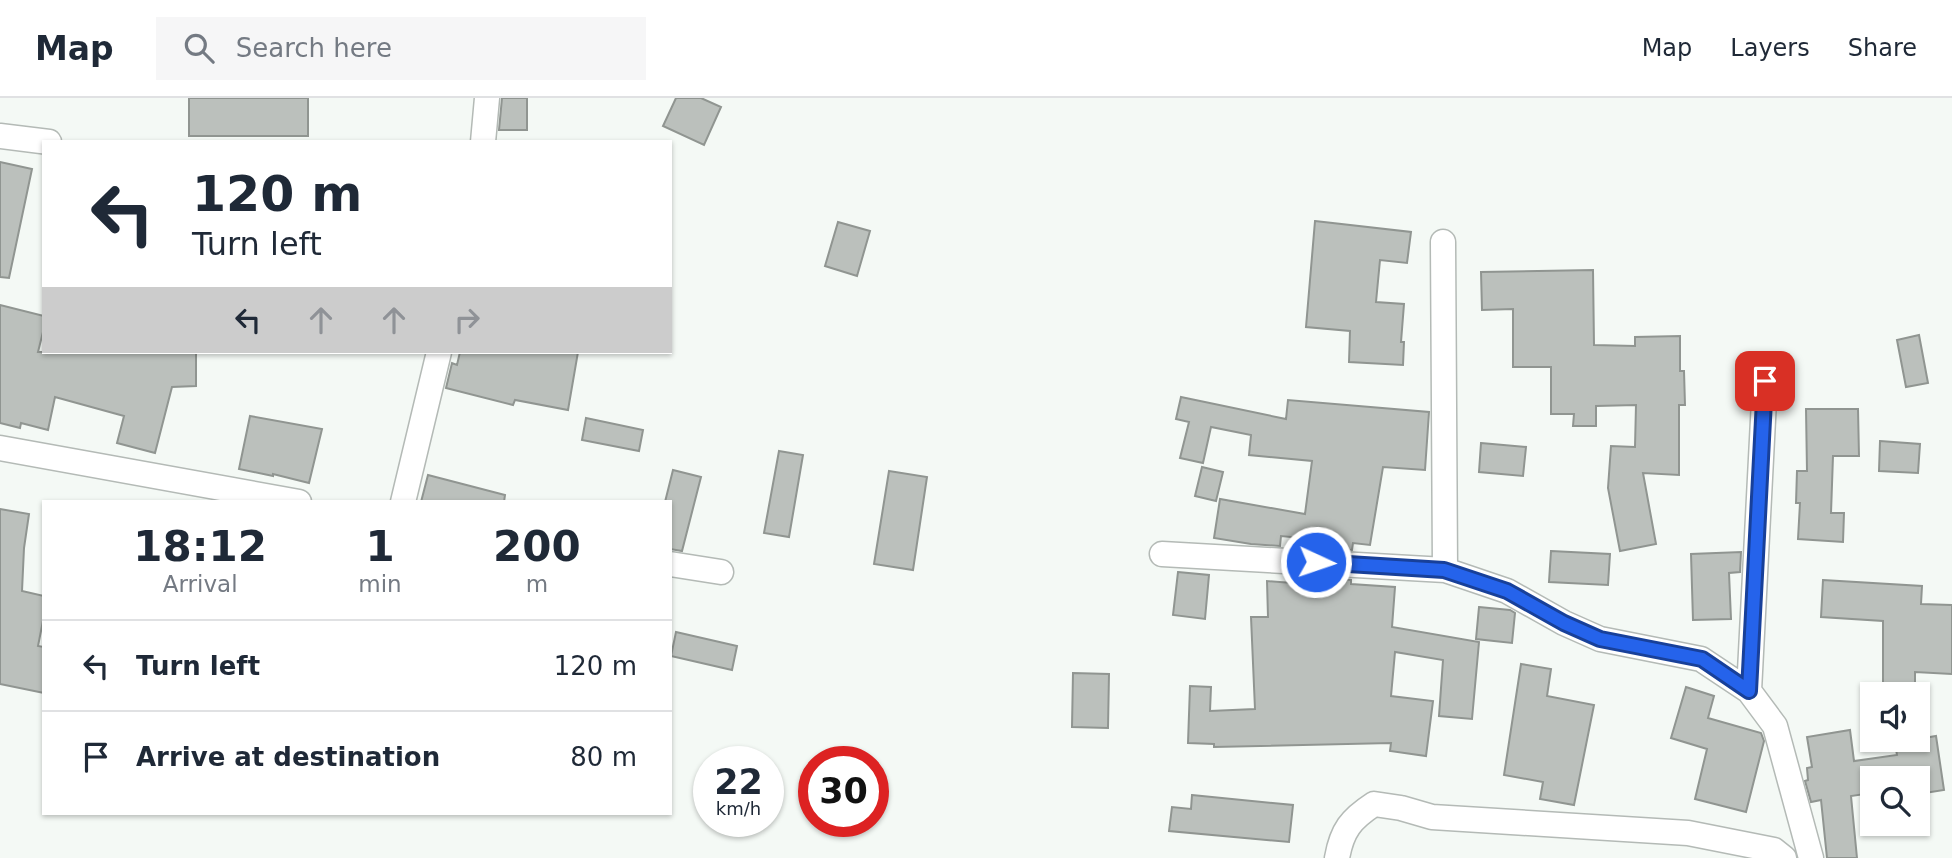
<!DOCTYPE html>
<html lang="en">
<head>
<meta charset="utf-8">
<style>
	:root { --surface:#fff; --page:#f6f6f7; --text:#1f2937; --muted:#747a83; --line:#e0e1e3 }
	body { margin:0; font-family:"DejaVu Sans",sans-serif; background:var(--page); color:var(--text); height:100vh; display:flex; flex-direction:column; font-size:26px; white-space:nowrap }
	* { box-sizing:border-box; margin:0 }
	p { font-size:23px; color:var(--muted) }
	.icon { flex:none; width:38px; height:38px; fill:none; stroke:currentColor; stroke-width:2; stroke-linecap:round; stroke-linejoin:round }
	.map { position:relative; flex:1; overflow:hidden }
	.details { position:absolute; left:42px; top:402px; width:630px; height:315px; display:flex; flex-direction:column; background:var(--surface); border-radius:0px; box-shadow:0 2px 5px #0004 }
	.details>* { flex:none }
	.guide { position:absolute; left:42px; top:42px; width:630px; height:214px; border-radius:0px; box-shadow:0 2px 5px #0004; background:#fff; color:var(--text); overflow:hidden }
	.buttons { position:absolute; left:1860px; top:584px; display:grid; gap:14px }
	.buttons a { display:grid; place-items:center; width:70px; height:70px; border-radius:0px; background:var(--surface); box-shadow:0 2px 5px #0004; font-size:35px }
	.speed { position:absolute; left:693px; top:648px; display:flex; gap:14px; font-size:35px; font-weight:700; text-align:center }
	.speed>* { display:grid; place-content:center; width:91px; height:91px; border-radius:50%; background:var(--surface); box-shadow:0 2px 5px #0004; line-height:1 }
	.speed small { font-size:18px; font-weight:400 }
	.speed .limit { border:10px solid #d22; background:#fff; color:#111 }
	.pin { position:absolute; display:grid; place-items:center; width:60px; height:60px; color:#fff; margin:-30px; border-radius:14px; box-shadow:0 4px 10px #0006 }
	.me { position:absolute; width:77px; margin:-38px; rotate:93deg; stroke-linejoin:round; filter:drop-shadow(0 0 5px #0008) }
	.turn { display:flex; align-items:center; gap:24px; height:147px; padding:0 35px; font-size:32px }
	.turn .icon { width:91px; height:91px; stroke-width:2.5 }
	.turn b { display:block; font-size:49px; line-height:60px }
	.lanes { display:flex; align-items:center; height:66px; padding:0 35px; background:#0003; justify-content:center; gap:35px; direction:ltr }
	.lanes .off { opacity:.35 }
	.eta { display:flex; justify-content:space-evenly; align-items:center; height:119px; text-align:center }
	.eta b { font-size:42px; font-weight:800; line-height:49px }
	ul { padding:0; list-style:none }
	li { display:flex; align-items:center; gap:21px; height:91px; padding:0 35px; border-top:2px solid var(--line) }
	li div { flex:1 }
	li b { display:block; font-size:26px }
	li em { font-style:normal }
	header { display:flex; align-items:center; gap:42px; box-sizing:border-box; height:98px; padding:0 35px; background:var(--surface); border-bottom:2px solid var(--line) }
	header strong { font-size:33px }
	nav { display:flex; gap:38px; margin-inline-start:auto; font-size:24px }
	.search { width:490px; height:63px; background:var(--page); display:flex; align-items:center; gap:18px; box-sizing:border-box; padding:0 24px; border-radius:0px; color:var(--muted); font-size:26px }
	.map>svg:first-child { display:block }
</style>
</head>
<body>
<header>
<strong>Map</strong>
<div class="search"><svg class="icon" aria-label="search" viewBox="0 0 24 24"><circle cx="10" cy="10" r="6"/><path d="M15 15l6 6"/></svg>Search here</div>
<nav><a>Map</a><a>Layers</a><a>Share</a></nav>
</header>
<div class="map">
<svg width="1952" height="760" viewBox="0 0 1952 760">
	<rect width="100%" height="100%" fill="#f4f9f5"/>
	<path fill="#bbc0bc" stroke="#909591" stroke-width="2" d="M 189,0 L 308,0 L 308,38 L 189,38 Z
		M 502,0 L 527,0 L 527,32 L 499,32 Z
		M 676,0 L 701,0 L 721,9 L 704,47 L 663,28 Z
		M 0,64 L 32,71 L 9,180 L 0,179 Z
		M 1315,123 L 1411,134 L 1407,165 L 1380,162 L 1376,204 L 1404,206 L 1401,244 L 1404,244 L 1403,267 L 1349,264 L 1350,233 L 1306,229 Z
		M 838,124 L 870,133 L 857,178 L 825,168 Z
		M 1593,172 L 1594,247 L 1635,248 L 1635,239 L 1680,238 L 1680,273 L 1684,273 L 1685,307 L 1679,307 L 1679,377 L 1643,375 L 1656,446 L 1620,453 L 1608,390 L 1611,348 L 1635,349 L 1636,307 L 1596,308 L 1596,328 L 1573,328 L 1574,316 L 1551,316 L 1551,269 L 1513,269 L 1513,211 L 1482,212 L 1481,174 Z
		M 0,207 L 44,218 L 44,230 L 38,254 L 196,254 L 196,288 L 172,289 L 155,355 L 117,345 L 124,318 L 55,299 L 48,332 L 21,325 L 20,330 L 0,325 Z
		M 1919,237 L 1928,285 L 1906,289 L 1897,242 Z
		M 460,254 L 578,254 L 568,312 L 515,302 L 513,307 L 446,290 L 452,265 L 457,267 Z
		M 1181,299 L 1286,321 L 1288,302 L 1429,314 L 1425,372 L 1383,369 L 1370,447 L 1353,445 L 1352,452 L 1321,450 L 1322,442 L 1281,438 L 1280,448 L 1251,446 L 1214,440 L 1220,401 L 1305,416 L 1312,363 L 1249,357 L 1251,337 L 1211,329 L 1203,365 L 1180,360 L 1189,324 L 1176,321 Z
		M 1806,311 L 1858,311 L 1859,358 L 1833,358 L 1831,415 L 1844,415 L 1843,444 L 1798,441 L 1800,405 L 1796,405 L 1797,373 L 1807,373 Z
		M 250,318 L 322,331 L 309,385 L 273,376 L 273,378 L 239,371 Z
		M 586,320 L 643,332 L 639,353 L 582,342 Z
		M 1880,343 L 1920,346 L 1918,375 L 1879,373 Z
		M 1481,345 L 1526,349 L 1523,378 L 1479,374 Z
		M 779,353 L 803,357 L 789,439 L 764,435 Z
		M 1202,369 L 1223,374 L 1216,403 L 1195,398 Z
		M 673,372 L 701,379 L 682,453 L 670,451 L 670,404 L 665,404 Z
		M 889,373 L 927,379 L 913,472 L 874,466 Z
		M 428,377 L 505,397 L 504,404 L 421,404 Z
		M 0,411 L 29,416 L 24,450 L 22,493 L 44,498 L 44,518 L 38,548 L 44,549 L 44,595 L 0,586 Z
		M 1551,453 L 1610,456 L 1608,487 L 1549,484 Z
		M 1741,454 L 1740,474 L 1729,475 L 1731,521 L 1693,522 L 1691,456 Z
		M 1178,474 L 1209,477 L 1205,521 L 1173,517 Z
		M 1332,480 L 1351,482 L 1351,486 L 1395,489 L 1392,529 L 1479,544 L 1472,621 L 1439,618 L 1443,562 L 1395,554 L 1391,598 L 1433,603 L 1426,658 L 1390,653 L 1391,645 L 1214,649 L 1214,646 L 1188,645 L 1190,588 L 1211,589 L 1210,613 L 1255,611 L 1251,519 L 1268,519 L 1267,483 L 1331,488 Z
		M 1823,482 L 1922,488 L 1921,506 L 1952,507 L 1952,576 L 1915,574 L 1915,590 L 1883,590 L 1883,523 L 1821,519 Z
		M 1479,509 L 1510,512 L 1515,515 L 1512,545 L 1476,541 Z
		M 676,534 L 737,548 L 732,572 L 671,558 Z
		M 1521,566 L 1551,571 L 1547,598 L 1594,607 L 1574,707 L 1540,701 L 1543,684 L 1504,677 Z
		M 1073,575 L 1109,576 L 1108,630 L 1072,629 Z
		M 1686,589 L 1714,598 L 1708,620 L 1761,635 L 1764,643 L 1746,714 L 1695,701 L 1707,651 L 1671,640 Z
		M 1850,632 L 1854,663 L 1897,657 L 1895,645 L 1936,638 L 1944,692 L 1918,696 L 1918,681 L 1862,681 L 1865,696 L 1851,698 L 1857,760 L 1827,760 L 1821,702 L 1811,704 L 1805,683 L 1808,682 L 1807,670 L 1812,669 L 1807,639 Z
		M 1192,697 L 1293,707 L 1289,744 L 1169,733 L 1172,709 L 1191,711 Z"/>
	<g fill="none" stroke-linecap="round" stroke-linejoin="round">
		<defs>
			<path id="minor" d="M 0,38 L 49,44
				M 483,44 L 487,0
				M 1443,144 L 1445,472
				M 0,350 L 299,404
				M 403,404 L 439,254
				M 1162,456 L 1445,472 L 1507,493 L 1564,525 L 1600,541 L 1701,561 L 1749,593 L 1775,628 L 1811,760
				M 670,466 L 721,474
				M 1749,593 L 1765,283
				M 1337,760 C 1342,732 1351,721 1374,706 L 1401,710 L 1432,719 L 1688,735 L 1774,752 L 1784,760"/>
		</defs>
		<use href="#minor" stroke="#b4bab6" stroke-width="27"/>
		<use href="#minor" stroke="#fff" stroke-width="24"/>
	</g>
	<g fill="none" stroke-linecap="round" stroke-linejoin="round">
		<defs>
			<path id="route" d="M 1316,464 L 1444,472 L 1507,493 L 1564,525 L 1600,541 L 1702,561 L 1749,593 L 1765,283"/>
		</defs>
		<use href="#route" stroke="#184099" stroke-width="18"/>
		<use href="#route" stroke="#2563eb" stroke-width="12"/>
	</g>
</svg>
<div class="buttons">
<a><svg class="icon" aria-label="sound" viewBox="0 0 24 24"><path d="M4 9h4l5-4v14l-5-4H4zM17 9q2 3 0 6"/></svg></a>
<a><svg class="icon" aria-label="search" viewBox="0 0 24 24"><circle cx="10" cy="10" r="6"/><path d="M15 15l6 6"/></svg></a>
</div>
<div class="speed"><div>22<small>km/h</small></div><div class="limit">30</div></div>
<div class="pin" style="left:1765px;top:283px;background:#d93025"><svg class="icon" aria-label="arrive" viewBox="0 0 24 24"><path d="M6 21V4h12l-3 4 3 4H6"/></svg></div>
<svg class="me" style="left:1316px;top:464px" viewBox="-20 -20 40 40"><circle r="17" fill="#2563eb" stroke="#fff" stroke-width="3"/><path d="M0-11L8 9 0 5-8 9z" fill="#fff"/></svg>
<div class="guide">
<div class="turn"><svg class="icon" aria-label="left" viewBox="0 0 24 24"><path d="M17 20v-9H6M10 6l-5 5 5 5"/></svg><div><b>120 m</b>Turn left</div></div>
<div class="lanes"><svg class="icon" aria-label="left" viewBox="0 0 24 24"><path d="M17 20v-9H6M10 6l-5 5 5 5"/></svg><svg class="icon off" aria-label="ahead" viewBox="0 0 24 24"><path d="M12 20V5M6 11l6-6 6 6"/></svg><svg class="icon off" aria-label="ahead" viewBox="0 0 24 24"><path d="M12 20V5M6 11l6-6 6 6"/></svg><svg class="icon off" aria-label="right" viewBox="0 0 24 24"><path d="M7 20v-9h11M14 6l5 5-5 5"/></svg></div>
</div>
<section class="details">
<div class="eta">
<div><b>18:12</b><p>Arrival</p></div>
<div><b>1</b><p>min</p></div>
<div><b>200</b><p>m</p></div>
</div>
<ul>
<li><svg class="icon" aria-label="left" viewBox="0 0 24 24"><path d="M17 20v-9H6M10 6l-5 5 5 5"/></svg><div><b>Turn left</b></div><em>120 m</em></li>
<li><svg class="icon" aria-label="arrive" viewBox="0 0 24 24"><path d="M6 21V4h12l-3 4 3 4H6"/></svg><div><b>Arrive at destination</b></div><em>80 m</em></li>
</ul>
</section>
</div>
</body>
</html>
